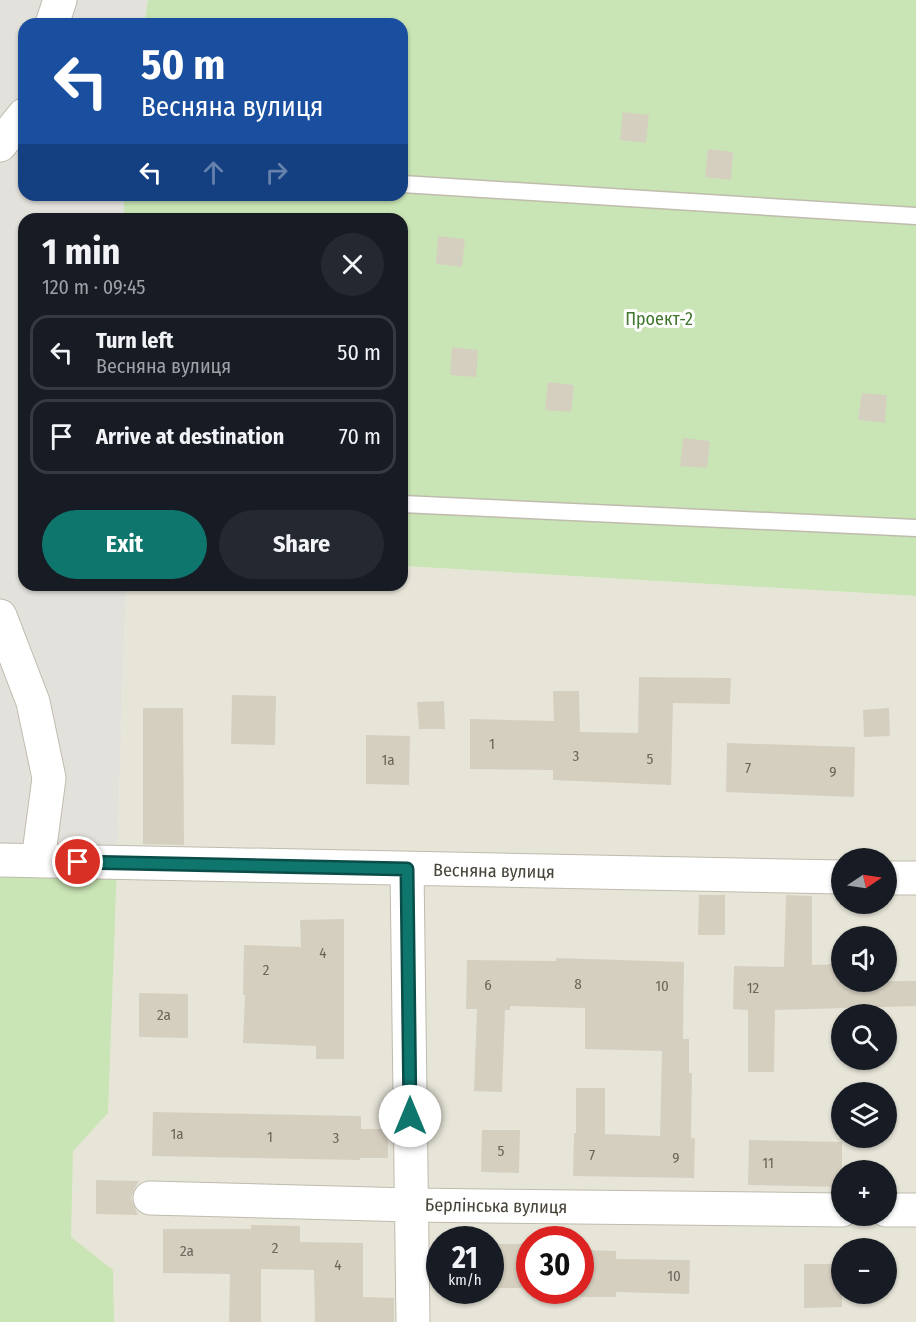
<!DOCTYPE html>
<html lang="en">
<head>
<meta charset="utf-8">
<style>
	:root { --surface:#171b24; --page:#242831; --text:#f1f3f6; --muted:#9ea1a6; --line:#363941; --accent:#0f766e }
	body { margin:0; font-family:"Fira Sans Condensed",sans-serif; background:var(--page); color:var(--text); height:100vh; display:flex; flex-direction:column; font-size:22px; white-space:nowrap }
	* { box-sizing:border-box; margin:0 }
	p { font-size:20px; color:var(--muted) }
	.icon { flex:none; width:33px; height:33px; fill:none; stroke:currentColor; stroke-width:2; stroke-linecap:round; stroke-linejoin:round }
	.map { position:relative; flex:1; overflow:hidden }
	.drawer { position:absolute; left:18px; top:213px; width:390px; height:378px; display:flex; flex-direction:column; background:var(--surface); border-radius:18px; box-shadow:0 2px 4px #0004 }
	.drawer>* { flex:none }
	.hud { position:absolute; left:18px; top:18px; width:390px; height:183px; border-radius:18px; box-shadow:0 2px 4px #0004; background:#1a4fa0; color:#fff; overflow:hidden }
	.needle { width:39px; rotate:77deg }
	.buttons { position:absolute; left:831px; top:848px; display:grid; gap:12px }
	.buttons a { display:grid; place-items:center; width:66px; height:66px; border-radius:50%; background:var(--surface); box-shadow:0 2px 4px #0004; font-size:30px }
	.speed { position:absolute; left:426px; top:1226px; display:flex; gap:12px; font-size:30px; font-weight:700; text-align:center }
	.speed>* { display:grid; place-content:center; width:78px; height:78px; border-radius:50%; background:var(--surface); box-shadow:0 2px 4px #0004; line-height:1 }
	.speed small { font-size:15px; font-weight:400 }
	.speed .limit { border:9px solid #d22; background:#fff; color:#111 }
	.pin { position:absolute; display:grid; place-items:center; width:51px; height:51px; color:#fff; margin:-26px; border:3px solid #fff; border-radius:50%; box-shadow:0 2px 6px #0007 }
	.me { position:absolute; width:66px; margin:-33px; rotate:0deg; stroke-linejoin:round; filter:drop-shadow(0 0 4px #0008) }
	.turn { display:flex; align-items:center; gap:21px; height:126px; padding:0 24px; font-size:27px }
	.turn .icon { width:78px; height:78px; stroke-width:2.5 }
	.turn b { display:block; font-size:42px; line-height:51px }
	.lanes { display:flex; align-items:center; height:57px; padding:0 24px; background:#0003; justify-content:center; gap:30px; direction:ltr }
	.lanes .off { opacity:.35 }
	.round { display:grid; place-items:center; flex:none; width:63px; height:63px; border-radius:32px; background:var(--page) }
	.overview { display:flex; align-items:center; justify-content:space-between; height:102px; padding:0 24px }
	h1 { font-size:36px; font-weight:700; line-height:45px }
	.cta { display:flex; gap:12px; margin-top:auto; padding:12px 24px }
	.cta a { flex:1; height:69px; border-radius:36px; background:var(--accent); color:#fff; font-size:24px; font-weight:700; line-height:69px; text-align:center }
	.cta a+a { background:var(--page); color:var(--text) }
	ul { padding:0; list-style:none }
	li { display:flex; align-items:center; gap:18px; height:75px; margin:0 12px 9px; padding:0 12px; border:3px solid var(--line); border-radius:18px }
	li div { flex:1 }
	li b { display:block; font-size:22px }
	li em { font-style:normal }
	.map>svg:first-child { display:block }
</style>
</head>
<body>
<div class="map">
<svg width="916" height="1322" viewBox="0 0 916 1322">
	<rect width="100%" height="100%" fill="#f4f2ea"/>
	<path fill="#e7e5d8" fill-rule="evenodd" d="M 402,566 L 916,596 L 916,1322 L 0,1322 L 117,863 L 126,585 L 402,585 ZM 842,858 L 886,858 L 886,903 L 842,903 ZM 842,936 L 886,936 L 886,981 L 842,981 ZM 842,1014 L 886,1014 L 886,1059 L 842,1059 ZM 842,1092 L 886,1092 L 886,1137 L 842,1137 ZM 842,1170 L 886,1170 L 886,1215 L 842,1215 ZM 440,1239 L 490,1239 L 490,1290 L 440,1290 ZM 530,1239 L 580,1239 L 580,1290 L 530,1290 ZM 842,1248 L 886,1248 L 886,1293 L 842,1293 Z"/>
	<path fill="#e3e1db" d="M 0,0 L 148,0 L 144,24 L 24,24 L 24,195 L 124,195 L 124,219 L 24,219 L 24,585 L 126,585 L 117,864 L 0,860 Z"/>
	<path fill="#cae5b5" d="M 148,0 L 916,0 L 916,596 L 402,566 L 402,219 L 124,219 L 124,195 L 402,195 L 402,24 L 144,24 Z
		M 0,860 L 117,864 L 108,1113 L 73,1151 L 71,1237 L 113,1270 L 114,1322 L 0,1322 Z"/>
	<path fill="#d5cfc0" d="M 623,112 L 649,115 L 646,143 L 620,140 Z
		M 708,149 L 733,152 L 731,180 L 705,177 Z
		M 438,236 L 465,239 L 462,267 L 436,264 Z
		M 452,347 L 478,350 L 476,377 L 450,375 Z
		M 548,382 L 574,385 L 571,412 L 545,410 Z
		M 862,393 L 887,395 L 885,423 L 858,420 Z
		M 683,438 L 710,441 L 707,468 L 680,466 Z
		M 639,677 L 731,678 L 730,704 L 673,703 L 671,785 L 553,780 L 553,770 L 470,769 L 470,719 L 554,721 L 553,691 L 579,691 L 580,732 L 638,733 Z
		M 232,695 L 276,696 L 275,745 L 231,744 Z
		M 444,701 L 445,729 L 419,729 L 417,702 Z
		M 143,708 L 183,708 L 184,845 L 143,844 Z
		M 889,708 L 890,736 L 864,737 L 863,710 Z
		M 366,735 L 410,736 L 409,785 L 366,784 Z
		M 727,743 L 855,747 L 854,797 L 726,792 Z
		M 699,895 L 725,895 L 725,935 L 698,935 Z
		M 786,895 L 812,896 L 812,965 L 842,964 L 842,981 L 916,981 L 916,1006 L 775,1010 L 774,1072 L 748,1072 L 748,1010 L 733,1009 L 734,966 L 784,967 Z
		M 344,919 L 344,1059 L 316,1059 L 316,1046 L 243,1043 L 245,995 L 243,995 L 244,945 L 301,947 L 300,920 Z
		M 556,958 L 684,962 L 683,1039 L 689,1039 L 689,1073 L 692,1073 L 691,1138 L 695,1138 L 694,1178 L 573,1176 L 574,1133 L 576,1133 L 576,1088 L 605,1088 L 605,1134 L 660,1136 L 662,1051 L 585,1049 L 585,1008 L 510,1006 L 510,1010 L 505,1010 L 502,1092 L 474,1091 L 477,1009 L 466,1009 L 467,960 L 556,961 Z
		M 139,993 L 188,994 L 188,1038 L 139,1037 Z
		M 153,1112 L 361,1116 L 361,1129 L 388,1129 L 388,1158 L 360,1158 L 360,1160 L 152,1156 Z
		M 482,1130 L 520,1130 L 519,1173 L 481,1172 Z
		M 749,1140 L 842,1142 L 842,1187 L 748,1185 Z
		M 96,1180 L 139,1181 L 134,1189 L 131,1198 L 138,1215 L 96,1214 Z
		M 251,1225 L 300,1226 L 300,1242 L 363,1243 L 363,1297 L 394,1298 L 394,1322 L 315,1322 L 314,1270 L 261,1269 L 261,1322 L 229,1322 L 230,1274 L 163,1273 L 163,1229 L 251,1229 Z
		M 490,1244 L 522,1244 L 522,1288 L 490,1288 Z
		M 580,1250 L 616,1251 L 616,1259 L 690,1260 L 689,1294 L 616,1292 L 616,1297 L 580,1297 Z
		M 804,1264 L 842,1264 L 842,1307 L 804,1308 Z"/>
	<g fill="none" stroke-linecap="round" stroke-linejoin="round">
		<defs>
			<path id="lane" d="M 402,184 L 916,216
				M 402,504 L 916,528"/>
			<path id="street" d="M 52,24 L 60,0
				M 0,145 L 24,115
				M 0,616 L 33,702 L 49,778 L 38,861
				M 0,860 L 842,877
				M 407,869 L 413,1322
				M 886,878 L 916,878
				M 150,1198 L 410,1205 L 842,1210
				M 886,1210 L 916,1210"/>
		</defs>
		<use href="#lane" stroke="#bfbbad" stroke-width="19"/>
		<use href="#street" stroke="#bfbbad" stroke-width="35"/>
		<use href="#lane" stroke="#fff" stroke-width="16"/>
		<use href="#street" stroke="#fff" stroke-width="33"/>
	</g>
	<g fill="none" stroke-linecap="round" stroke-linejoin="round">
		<defs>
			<path id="route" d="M 78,862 L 407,869 L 410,1116"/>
		</defs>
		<use href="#route" stroke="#0a4d48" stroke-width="15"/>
		<use href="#route" stroke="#0f766e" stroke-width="10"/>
	</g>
	<g text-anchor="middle" stroke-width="6" stroke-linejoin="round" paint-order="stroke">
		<g font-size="15" fill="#6a665a">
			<text x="492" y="749">1</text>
			<text x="576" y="761">3</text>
			<text x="650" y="764">5</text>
			<text x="388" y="765">1а</text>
			<text x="748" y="773">7</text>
			<text x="833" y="777">9</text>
			<text x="323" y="958">4</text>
			<text x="266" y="975">2</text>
			<text x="578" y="989">8</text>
			<text x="488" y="990">6</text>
			<text x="662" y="991">10</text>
			<text x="753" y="993">12</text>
			<text x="164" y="1020">2а</text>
			<text x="177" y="1139">1а</text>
			<text x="270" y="1142">1</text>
			<text x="336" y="1143">3</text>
			<text x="501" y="1156">5</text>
			<text x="592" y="1160">7</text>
			<text x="676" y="1163">9</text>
			<text x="768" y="1168">11</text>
			<text x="275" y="1253">2</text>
			<text x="187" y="1256">2а</text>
			<text x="338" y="1270">4</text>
			<text x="674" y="1281">10</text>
		</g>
		<g font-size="18" fill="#40762e" stroke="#fff">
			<text x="659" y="325">Проект-2</text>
		</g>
		<g font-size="18" fill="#474338" stroke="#fff">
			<text transform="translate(494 871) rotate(1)" y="6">Весняна вулиця</text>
			<text transform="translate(496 1206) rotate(1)" y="6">Берлінська вулиця</text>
		</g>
	</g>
</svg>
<div class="buttons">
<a><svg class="needle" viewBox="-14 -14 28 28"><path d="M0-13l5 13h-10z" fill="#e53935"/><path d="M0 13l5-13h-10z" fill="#9ea1a6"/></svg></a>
<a><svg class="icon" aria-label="sound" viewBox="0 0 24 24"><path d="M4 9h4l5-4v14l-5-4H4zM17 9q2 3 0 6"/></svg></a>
<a><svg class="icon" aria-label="search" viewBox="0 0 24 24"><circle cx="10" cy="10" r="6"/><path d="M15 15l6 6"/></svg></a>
<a><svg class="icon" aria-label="layers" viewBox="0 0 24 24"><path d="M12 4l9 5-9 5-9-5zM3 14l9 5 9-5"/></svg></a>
<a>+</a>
<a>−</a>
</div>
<div class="speed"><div>21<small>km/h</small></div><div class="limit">30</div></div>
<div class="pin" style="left:78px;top:862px;background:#d93025"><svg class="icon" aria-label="arrive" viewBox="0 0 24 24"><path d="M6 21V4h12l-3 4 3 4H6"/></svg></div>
<svg class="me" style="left:410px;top:1116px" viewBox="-20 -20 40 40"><circle r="19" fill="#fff"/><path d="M0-13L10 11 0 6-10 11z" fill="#0f766e"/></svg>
<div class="hud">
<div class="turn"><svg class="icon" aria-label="left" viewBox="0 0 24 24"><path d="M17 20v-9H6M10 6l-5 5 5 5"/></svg><div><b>50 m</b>Весняна вулиця</div></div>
<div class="lanes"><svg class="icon" aria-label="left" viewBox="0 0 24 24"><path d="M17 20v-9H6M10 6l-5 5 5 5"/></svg><svg class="icon off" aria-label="ahead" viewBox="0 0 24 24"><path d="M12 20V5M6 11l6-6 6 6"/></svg><svg class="icon off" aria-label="right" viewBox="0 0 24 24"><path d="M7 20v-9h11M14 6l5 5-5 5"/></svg></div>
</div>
<section class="drawer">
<div class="overview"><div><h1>1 min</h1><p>120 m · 09:45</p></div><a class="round"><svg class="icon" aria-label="close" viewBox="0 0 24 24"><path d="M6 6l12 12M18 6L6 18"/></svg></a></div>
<ul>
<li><svg class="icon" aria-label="left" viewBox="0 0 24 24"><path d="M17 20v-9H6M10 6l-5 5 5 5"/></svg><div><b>Turn left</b><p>Весняна вулиця</p></div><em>50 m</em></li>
<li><svg class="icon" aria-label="arrive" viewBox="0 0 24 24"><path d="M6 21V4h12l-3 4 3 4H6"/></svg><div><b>Arrive at destination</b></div><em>70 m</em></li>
</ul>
<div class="cta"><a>Exit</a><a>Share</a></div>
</section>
</div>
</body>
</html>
